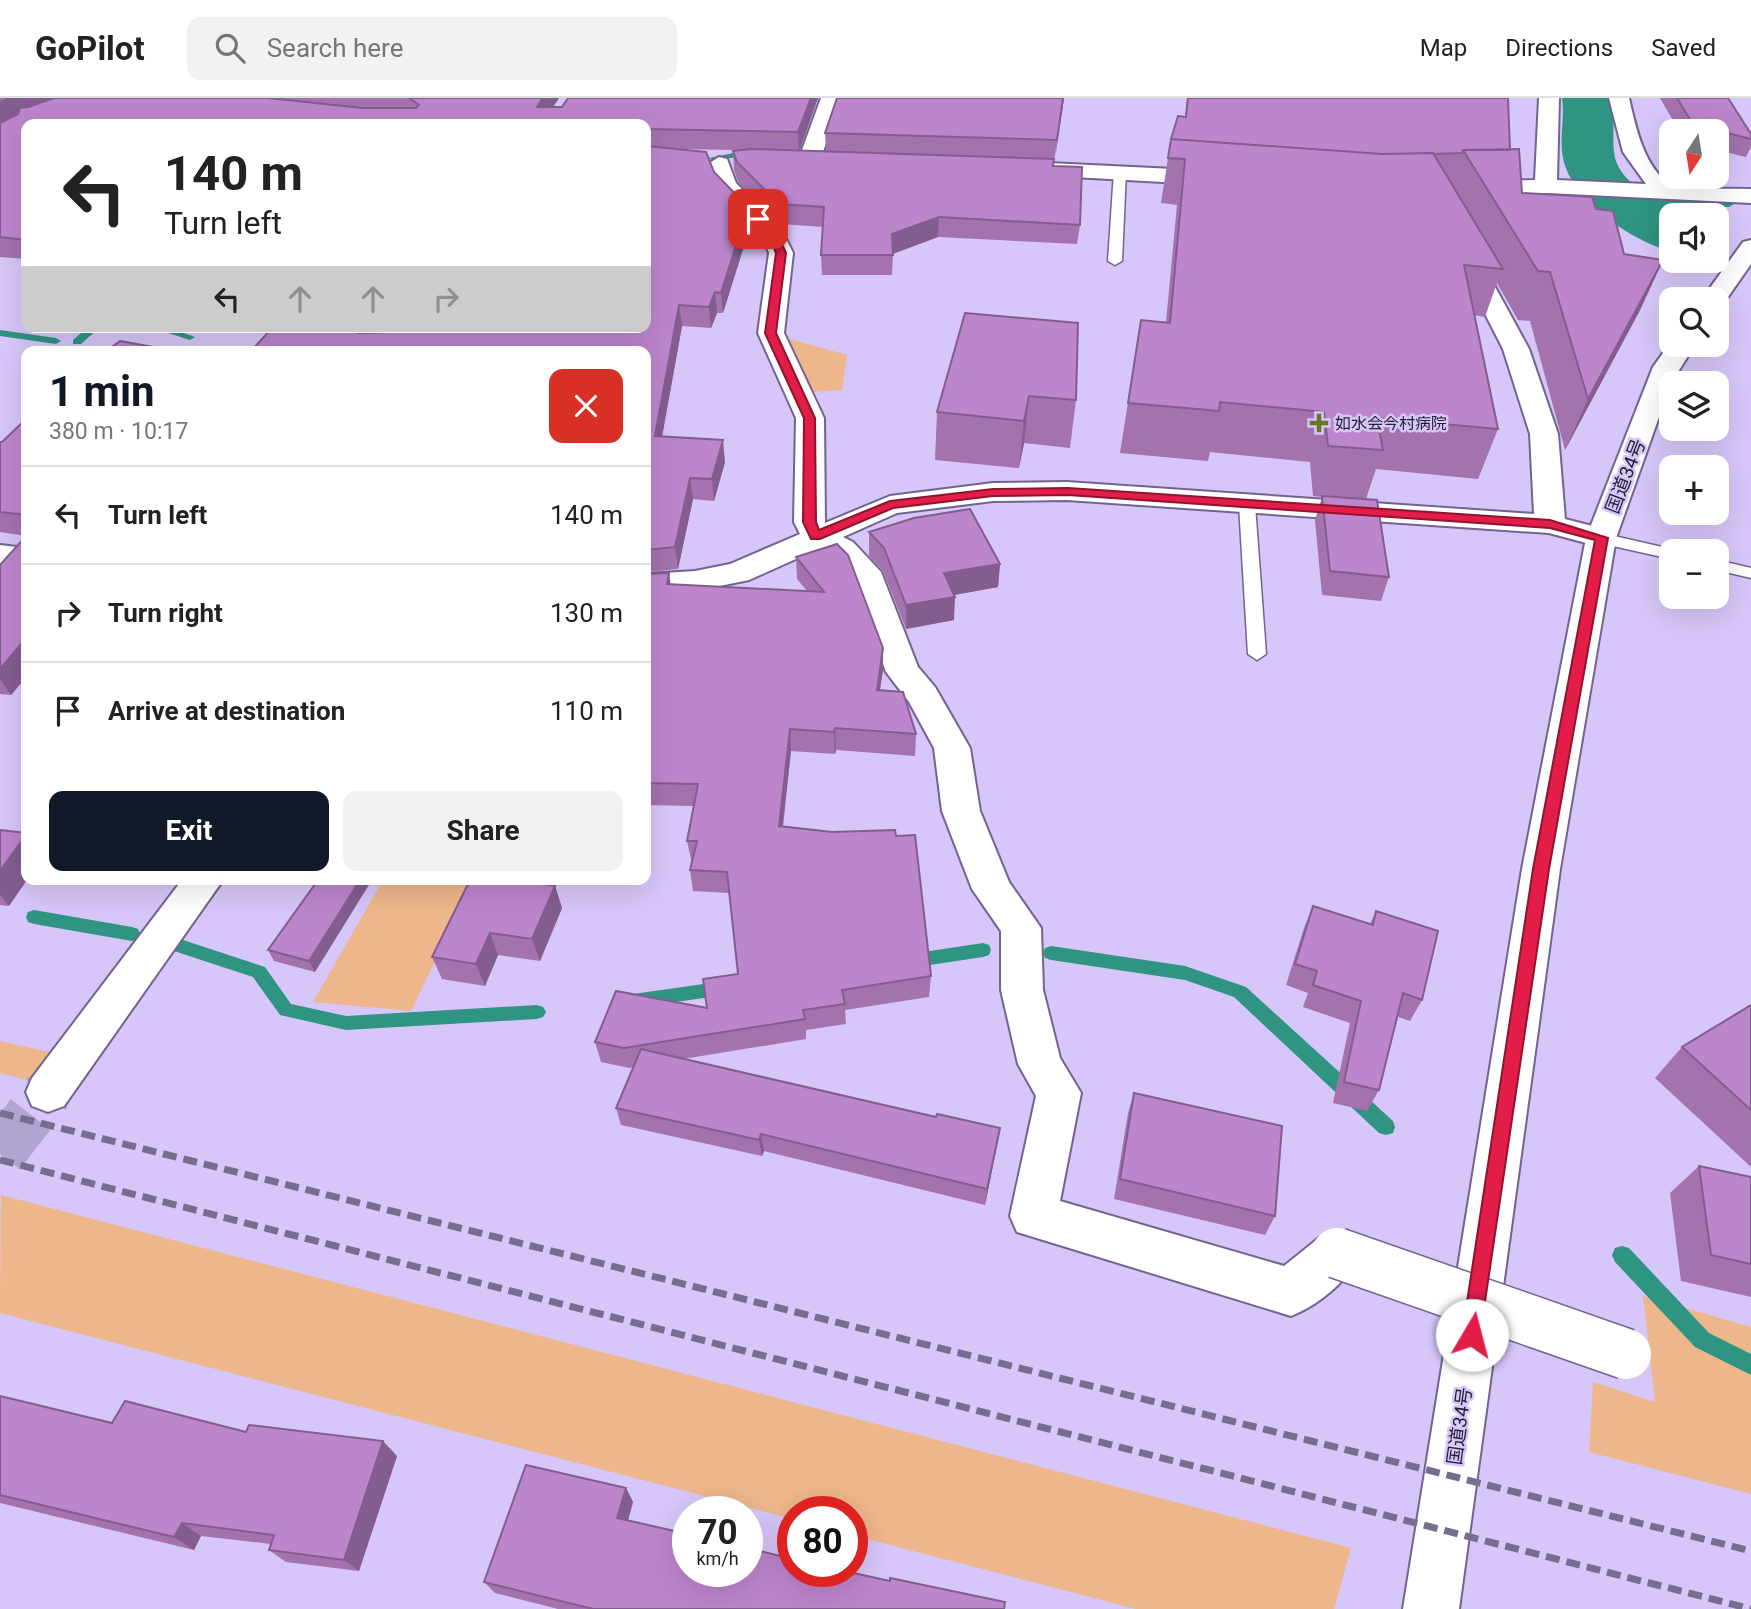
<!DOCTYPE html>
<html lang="en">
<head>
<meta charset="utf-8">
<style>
	:root { --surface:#fff; --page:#f2f2f2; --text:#222; --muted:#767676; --line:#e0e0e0; --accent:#111827 }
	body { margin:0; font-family:Roboto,"Noto Sans JP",sans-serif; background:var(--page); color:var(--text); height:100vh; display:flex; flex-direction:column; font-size:26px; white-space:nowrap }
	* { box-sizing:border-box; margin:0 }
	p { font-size:23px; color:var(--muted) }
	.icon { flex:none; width:38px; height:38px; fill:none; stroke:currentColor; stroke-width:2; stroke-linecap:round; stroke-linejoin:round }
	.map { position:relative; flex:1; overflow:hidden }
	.side { position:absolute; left:21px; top:248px; width:630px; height:539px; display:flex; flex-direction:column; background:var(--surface); border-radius:14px; box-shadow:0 7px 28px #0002 }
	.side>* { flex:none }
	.hud { position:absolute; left:21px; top:21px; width:630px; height:214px; border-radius:14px; box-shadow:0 7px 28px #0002; background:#fff; color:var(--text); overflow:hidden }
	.needle { width:46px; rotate:192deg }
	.buttons { position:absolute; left:1659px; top:21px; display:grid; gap:14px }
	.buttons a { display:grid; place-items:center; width:70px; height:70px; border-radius:14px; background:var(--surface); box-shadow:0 7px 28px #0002; font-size:35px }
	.speed { position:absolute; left:672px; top:1398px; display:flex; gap:14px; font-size:35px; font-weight:700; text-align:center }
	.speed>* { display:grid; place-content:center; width:91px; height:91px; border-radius:50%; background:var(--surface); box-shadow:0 7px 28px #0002; line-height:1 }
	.speed small { font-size:18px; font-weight:400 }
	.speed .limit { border:10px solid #d22; background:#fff; color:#111 }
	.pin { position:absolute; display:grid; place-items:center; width:60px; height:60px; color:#fff; margin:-30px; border-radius:14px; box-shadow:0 4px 10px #0006 }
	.me { position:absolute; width:77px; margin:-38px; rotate:8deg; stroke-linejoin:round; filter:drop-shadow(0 0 5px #0008) }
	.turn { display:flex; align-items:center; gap:24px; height:147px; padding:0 28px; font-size:32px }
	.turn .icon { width:91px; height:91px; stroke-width:2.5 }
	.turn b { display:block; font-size:49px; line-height:60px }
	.lanes { display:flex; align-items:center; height:66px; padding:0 28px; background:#0003; justify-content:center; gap:35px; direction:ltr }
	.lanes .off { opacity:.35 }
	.round { display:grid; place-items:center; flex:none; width:74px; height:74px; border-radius:14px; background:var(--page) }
	.overview { display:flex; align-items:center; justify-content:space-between; height:119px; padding:0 28px }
	h1 { font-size:42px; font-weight:700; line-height:52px; color:var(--accent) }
	.action { display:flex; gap:14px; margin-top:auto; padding:14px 28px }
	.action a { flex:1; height:80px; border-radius:14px; background:var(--accent); color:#fff; font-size:28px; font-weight:700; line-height:80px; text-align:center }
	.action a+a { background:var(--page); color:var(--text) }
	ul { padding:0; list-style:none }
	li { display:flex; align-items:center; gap:21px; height:98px; padding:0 28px; border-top:2px solid var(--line) }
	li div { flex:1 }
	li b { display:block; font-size:26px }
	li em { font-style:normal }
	header { display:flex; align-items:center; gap:42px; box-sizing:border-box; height:98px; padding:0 35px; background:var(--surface); border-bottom:2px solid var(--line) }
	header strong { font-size:33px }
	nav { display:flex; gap:38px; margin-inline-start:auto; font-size:24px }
	.search { width:490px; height:63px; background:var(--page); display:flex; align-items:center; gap:18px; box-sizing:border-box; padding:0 24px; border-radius:14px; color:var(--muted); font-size:26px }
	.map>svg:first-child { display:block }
</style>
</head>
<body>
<header>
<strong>GoPilot</strong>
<div class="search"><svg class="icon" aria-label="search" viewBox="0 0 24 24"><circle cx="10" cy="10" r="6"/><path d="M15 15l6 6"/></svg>Search here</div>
<nav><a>Map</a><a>Directions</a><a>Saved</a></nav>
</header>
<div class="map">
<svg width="1751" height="1511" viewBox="0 0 1751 1511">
	<rect width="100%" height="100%" fill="#d6c6f9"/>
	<path fill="#edb68b" d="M 782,239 L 847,257 L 842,292 L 811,294 Z
		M 383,782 L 474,782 L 411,913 L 313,904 Z
		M 0,943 L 53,955 L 33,984 L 0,975 Z
		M 1,1097 L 1351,1450 L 1334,1511 L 1136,1511 L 852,1437 L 852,1414 L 793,1414 L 793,1421 L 0,1215 Z
		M 1643,1198 L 1751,1229 L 1751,1396 L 1589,1354 L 1593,1284 L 1655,1304 Z"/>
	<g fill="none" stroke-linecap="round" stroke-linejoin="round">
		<path fill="#2f9482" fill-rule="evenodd" d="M 749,48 L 756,50 L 749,57 L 713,63 L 709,60 L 743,53 Z
			M 1618,97 L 1655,102 L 1729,103 L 1734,106 L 1729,109 L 1655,108 L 1615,102 L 1615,98 Z
			M 88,229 L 100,229 L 81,246 L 73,246 L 73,242 Z
			M 150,229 L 167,229 L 195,239 L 190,242 Z
			M 0,232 L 56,240 L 61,243 L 56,246 L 0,238 Z
			M 34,812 L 132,829 L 138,831 L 140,836 L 138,841 L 132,843 L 34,826 L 28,824 L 26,819 L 28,814 Z
			M 180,841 L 265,869 L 291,906 L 346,918 L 537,907 L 543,909 L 546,914 L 543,919 L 537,921 L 346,932 L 280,917 L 253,879 L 174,853 L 172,848 L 174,843 Z
			M 983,845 L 989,847 L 991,852 L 989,857 L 983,859 L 910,870 L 904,868 L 902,863 L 904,858 L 910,856 Z
			M 1051,848 L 1185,868 L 1246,889 L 1393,1023 L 1395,1029 L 1393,1035 L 1386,1037 L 1379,1035 L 1234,899 L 1185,882 L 1051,862 L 1045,860 L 1043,855 L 1045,850 Z
			M 725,883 L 731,885 L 734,890 L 731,895 L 725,897 L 633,910 L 627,908 L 624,903 L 627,898 L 633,896 Z
			M 1622,1148 L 1629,1150 L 1709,1235 L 1751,1256 L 1751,1277 L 1695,1249 L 1615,1164 L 1612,1157 L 1615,1150 Z"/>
		<path fill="#2f9482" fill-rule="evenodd" d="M 1562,0 L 1612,0 C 1616,20 1611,41 1615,60 C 1622,86 1658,105 1679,117 L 1671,117 L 1671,153 C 1633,144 1571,102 1563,60 C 1559,41 1565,20 1562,0 Z"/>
		<path stroke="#b2a4d1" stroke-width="50" stroke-dasharray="50 25" stroke-linecap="butt" d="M 0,1056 L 48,994"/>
		<defs>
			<path id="lane" d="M 1120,69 L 1126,73 L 1122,163 L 1115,167 L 1108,163 L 1114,73 Z
				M 1247,402 L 1255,407 L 1266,556 L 1257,562 L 1248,556 L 1239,407 Z
				M 1601,435 L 1671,451 L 1678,453 L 1671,453 L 1671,461 L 1595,444 L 1593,440 Z
				M 1717,462 L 1751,470 L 1751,480 L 1717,472 Z"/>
			<path id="street" d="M 821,0 L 841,0 L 820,63 L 809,69 L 798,63 Z
				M 1539,0 L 1559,0 L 1557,82 L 1646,86 L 1623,54 L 1609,0 L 1629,0 C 1635,26 1646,82 1679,88 C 1702,92 1728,90 1751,91 L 1751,105 L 1547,95 L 1460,95 L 1457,90 L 1468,83 L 1535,82 Z
				M 719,59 L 727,61 L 736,85 L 782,132 L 793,155 L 784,235 L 824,320 L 825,425 L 890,398 L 993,385 L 1067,384 L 1534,416 L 1530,336 L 1503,251 L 1455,157 L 1459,152 L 1475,152 L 1529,251 L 1558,336 L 1565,421 L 1612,433 L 1616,440 L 1612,447 L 1601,449 L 1549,435 L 1067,402 L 993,403 L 897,415 L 843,439 L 853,444 L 881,474 L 918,569 L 935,589 L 970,650 L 980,713 L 1009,784 L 1041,830 L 1043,892 L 1060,960 L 1081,995 L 1060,1103 L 1284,1168 L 1320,1139 L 1337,1132 L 1354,1139 L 1361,1155 C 1349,1182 1319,1207 1291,1218 L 1017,1134 L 1010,1118 L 1036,998 L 1018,966 L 1001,892 L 1001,833 L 972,791 L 942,713 L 934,650 L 909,604 L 886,574 L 851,478 L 831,458 L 818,451 L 749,482 L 695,493 L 646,496 L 646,476 L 695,473 L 730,466 L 800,436 L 794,424 L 796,320 L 758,235 L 769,155 L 763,139 L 715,87 L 708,66 Z
				M 1028,64 L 1216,73 L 1227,80 L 1216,87 L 1020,76 L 1017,71 L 1020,66 Z
				M 0,447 L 26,450 L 26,470 L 0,467 Z
				M 182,782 L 223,782 L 64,1008 L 48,1014 L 32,1008 L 26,994 L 32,980 Z"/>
			<path id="highway" d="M 1751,142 L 1751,166 L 1723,206 L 1717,208 L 1717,201 L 1702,201 L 1743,144 Z
				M 1671,244 L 1671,247 L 1695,247 L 1671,285 L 1616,440 L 1560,771 L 1459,1511 L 1403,1511 L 1522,771 L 1586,440 L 1653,269 Z"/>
		</defs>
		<use href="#lane" stroke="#726390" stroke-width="3"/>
		<use href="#street" stroke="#726390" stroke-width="4"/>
		<use href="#highway" stroke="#726390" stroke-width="4"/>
		<use href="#lane" fill="#fff" fill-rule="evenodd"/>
		<use href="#street" fill="#fff" fill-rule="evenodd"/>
		<use href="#highway" fill="#fff" fill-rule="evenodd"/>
		<path stroke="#786d8e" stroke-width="7" stroke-dasharray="14 7" stroke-linecap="butt" d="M 0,1015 L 1751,1453
			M 0,1062 L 1751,1511"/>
		<defs>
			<path id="street-bridge" d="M 1337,1155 L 1626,1256"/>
		</defs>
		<use href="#street-bridge" stroke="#726390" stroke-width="53" stroke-linecap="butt"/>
		<use href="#street-bridge" stroke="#fff" stroke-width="50"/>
	</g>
	<path fill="#a372af" d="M 0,0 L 559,0 L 553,9 L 818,0 L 800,52 L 826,53 L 825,35 L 1064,0 L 1053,68 L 1080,127 L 1077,146 L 938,139 L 893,156 L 892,177 L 822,177 L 821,157 L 823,129 L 780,126 L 738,84 L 734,72 L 733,53 L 739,52 L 674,51 L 714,74 L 748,109 L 750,129 L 723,215 L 717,215 L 711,230 L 682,228 L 662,339 L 725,364 L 714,403 L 693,401 L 678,471 L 646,474 L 646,254 L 379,234 L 646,229 L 646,26 L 26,26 L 26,161 L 0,159 Z
		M 1187,0 L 1508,0 L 1510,52 L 1522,95 L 1596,111 L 1624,156 L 1663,162 L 1640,212 L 1565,352 L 1530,223 L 1518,222 L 1497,185 L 1485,219 L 1474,217 L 1498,331 L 1478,381 L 1376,371 L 1366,401 L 1389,479 L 1381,503 L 1322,497 L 1315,422 L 1322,399 L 1313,398 L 1310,364 L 1210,354 L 1208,363 L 1120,355 L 1141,222 L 1166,224 L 1177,107 L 1161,105 L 1171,41 L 1185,19 Z
		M 1660,0 L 1728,0 L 1751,36 L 1751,49 L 1746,59 L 1717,52 L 1717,33 L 1679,33 Z
		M 965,215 L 1076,302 L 1070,350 L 1024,345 L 1019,370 L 935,362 L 937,314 Z
		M 26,321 L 26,579 L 11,597 L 0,596 L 0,467 L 26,438 L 0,434 L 0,344 L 2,344 Z
		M 869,434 L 1000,466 L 998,489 L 954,497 L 954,522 L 906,531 L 883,473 L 869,458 Z
		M 796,459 L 883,550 L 883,572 L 880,592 L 916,636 L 915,658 L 836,652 L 835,656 L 791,653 L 783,729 L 931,878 L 929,899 L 845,912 L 846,926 L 806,932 L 806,941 L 683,961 L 997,1047 L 985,1107 L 764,1053 L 762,1058 L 621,1027 L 616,1010 L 634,969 L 629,970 L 601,964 L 595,944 L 707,910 L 738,876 L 729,795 L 693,793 L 690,772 L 692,765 L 687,743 L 694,708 L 646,707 L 646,476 L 671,486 L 807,493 L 797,481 Z
		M 0,732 L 9,808 L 0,807 Z
		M 318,782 L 315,874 L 274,863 L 268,852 Z
		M 555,788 L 562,810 L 540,863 L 498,857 L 485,888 L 442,881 L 432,859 Z
		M 1313,808 L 1370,826 L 1376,813 L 1422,902 L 1410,923 L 1398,919 L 1379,992 L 1367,1013 L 1333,1005 L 1350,925 L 1303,909 L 1308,895 L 1286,887 L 1304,830 Z
		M 1751,907 L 1751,1069 L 1655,980 L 1682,949 Z
		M 1134,995 L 1275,1118 L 1265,1137 L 1114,1101 L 1128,1015 Z
		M 1699,1068 L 1751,1079 L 1751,1199 L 1681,1183 L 1670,1095 Z
		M 0,1298 L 112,1325 L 246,1334 L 397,1358 L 359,1473 L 286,1464 L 269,1452 L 271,1446 L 201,1438 L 194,1452 L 0,1405 Z
		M 626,1390 L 633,1404 L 628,1422 L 1004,1511 L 558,1511 L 495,1495 L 484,1484 Z"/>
	<path fill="#845d8f" d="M 6,0 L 61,0 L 0,29 L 0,4 Z
		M 543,0 L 559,0 L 541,26 L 537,9 Z
		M 811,0 L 818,0 L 799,53 L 798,34 Z
		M 1063,0 L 1064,0 L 1055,61 L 1057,42 Z
		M 748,109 L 750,129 L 723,215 L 721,195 Z
		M 939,119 L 938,139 L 892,156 L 892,136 Z
		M 1663,162 L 1640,212 L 1565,352 L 1588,301 Z
		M 715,194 L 717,215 L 711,230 L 709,209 Z
		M 679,207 L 682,228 L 658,360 L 655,338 Z
		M 362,229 L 383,229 L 367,254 L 359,235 Z
		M 1029,298 L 1024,345 L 1019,370 L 1024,323 Z
		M 723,342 L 725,364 L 714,403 L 712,381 Z
		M 690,380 L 693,401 L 678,471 L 675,449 Z
		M 1000,466 L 998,489 L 943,499 L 944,475 Z
		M 669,475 L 672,497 L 667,486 Z
		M 955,499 L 954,522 L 906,531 L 906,507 Z
		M 26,540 L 26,579 L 11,597 L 0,581 L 0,571 Z
		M 883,550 L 883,572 L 876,614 L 877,592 Z
		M 835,630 L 836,652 L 835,656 L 834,634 Z
		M 790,631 L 791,653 L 780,750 L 779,728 Z
		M 26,737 L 26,782 L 27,782 L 9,808 L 0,797 L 0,773 Z
		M 360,782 L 372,782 L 315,874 L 309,863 Z
		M 555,788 L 562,810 L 540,863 L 532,841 Z
		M 490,835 L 498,857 L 485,888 L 476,866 Z
		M 1000,1030 L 997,1047 L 985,1107 L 987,1091 Z
		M 761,1036 L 764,1053 L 762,1058 L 759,1042 Z
		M 383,1343 L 397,1358 L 359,1473 L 344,1462 Z
		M 626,1390 L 633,1404 L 625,1433 L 617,1420 Z
		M 182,1425 L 201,1438 L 194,1452 L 174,1439 Z"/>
	<path fill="#bd85cc" stroke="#845d8f" stroke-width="2" d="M 54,0 L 268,0 L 362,10 L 416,10 L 419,7 L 409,0 L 543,0 L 537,9 L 562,9 L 568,0 L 811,0 L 798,34 L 646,31 L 646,26 L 26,26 L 26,142 L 0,139 L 0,25 L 18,16 L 20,10 L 28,9 Z
		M 837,0 L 1063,0 L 1057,42 L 825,35 Z
		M 1188,0 L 1508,0 L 1510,52 L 1463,52 L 1462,55 L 1434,56 L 1433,55 L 1382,56 L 1171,41 L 1178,18 L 1186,19 Z
		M 1677,0 L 1728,0 L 1751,36 L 1751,41 L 1693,26 Z
		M 1171,41 L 1382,56 L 1433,55 L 1503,171 L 1464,167 L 1498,331 L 1377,320 L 1383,352 L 1328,348 L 1324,314 L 1220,304 L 1219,313 L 1128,305 L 1141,222 L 1170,225 L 1185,61 L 1168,60 Z
		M 646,48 L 706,54 L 714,74 L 748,109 L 721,195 L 715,194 L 709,209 L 679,207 L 655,338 L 723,342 L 712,381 L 690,380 L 675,449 L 646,452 L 646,254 L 250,254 L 273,229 L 362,229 L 359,235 L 390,234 L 393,229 L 646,229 Z
		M 751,51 L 1054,61 L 1053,68 L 1082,69 L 1080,127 L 939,119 L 892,136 L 893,157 L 821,157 L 824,109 L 779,106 L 737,64 L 733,53 Z
		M 1519,51 L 1522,95 L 1592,99 L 1596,111 L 1613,113 L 1624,156 L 1663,162 L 1588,301 L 1550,174 L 1538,173 L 1463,52 Z
		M 965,215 L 1078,225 L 1076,302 L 1029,298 L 1024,323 L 937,314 Z
		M 120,243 L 181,254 L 105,254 Z
		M 26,321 L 26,417 L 0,414 L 0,344 L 2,344 Z
		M 1322,398 L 1377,402 L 1389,479 L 1330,473 Z
		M 970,411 L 1000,466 L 944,475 L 955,499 L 906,507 L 884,450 L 869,434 L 914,420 Z
		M 26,438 L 26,540 L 0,571 L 0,467 Z
		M 837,446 L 848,457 L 883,550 L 877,592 L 903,594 L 916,636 L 835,630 L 834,634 L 790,631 L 779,728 L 832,734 L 895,732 L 896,738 L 915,737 L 931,878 L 842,892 L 845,906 L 803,912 L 805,921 L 624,950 L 595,944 L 616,893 L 707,910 L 703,881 L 738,876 L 727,774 L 690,772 L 697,743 L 687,743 L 698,686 L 646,685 L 646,476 L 669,475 L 667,486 L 824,494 L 796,459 Z
		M 0,732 L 26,735 L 26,737 L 0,773 Z
		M 318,782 L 360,782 L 309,863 L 268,852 Z
		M 470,782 L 520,782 L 555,788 L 532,841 L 490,835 L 476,866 L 432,859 Z
		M 1313,808 L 1373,827 L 1376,813 L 1438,833 L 1422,902 L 1403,895 L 1379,992 L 1344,984 L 1361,903 L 1313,887 L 1317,873 L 1295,866 Z
		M 1751,907 L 1751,1012 L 1682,949 Z
		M 641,951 L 936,1019 L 937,1016 L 1000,1030 L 987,1091 L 761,1036 L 759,1042 L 616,1010 Z
		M 1134,995 L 1282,1028 L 1275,1118 L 1120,1081 Z
		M 1699,1068 L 1751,1079 L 1751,1166 L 1711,1157 Z
		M 0,1298 L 112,1325 L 125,1303 L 246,1334 L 249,1327 L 383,1343 L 344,1462 L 269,1452 L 274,1437 L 182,1425 L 174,1439 L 0,1397 Z
		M 526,1367 L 626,1390 L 617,1420 L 688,1436 L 688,1474 L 747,1474 L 747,1450 L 793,1461 L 793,1474 L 849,1474 L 890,1483 L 890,1480 L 1005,1504 L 1004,1511 L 593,1511 L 484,1484 Z"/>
	<path fill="#e11d48" stroke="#92132f" stroke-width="2" d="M 754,119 L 761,119 L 778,137 L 786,155 L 776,235 L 815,320 L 816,424 L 819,432 L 890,403 L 993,391 L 1068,390 L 1550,422 L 1608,440 L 1549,771 L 1479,1244 L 1472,1247 L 1465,1244 L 1462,1237 L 1533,771 L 1595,442 L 1550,430 L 1068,397 L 993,398 L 893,410 L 820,441 L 811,441 L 803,424 L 804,320 L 765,235 L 776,155 L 769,138 L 754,123 Z"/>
	<path fill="#667521" stroke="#d6c6f9" stroke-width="2.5" d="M1315.5 314.5h7v7h7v7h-7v7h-7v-7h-7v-7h7z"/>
	<g text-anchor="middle" stroke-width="5" stroke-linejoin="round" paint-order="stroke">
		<g font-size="16" fill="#241e30" stroke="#d6c6f9" text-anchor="start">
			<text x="1335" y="331">如水会今村病院</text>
		</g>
		<g font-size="19" fill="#241e30" stroke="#d6c6f9">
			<text transform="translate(1625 378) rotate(-69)" y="7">国道34号</text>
			<text transform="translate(1459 1328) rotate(-82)" y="7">国道34号</text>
		</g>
	</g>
</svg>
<div class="buttons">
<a><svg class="needle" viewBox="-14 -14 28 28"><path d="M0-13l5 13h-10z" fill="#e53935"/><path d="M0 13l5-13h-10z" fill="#767676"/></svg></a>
<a><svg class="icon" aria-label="sound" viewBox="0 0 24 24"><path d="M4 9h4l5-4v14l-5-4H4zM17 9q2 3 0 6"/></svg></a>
<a><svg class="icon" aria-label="search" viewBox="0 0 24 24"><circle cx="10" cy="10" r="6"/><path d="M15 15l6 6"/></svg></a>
<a><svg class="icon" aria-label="layers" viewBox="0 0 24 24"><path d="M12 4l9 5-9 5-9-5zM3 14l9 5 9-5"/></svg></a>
<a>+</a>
<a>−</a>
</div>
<div class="speed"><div>70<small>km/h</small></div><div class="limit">80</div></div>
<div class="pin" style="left:758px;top:121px;background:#d93025"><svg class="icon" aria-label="arrive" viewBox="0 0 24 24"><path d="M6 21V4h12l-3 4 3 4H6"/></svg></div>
<svg class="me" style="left:1472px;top:1237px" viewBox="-20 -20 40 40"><circle r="19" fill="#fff"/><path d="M0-13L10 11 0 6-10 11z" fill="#e11d48"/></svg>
<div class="hud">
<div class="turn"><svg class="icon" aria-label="left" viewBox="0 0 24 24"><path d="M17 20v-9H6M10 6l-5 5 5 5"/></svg><div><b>140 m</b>Turn left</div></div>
<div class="lanes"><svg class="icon" aria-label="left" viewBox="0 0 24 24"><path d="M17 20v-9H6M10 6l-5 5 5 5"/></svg><svg class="icon off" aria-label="ahead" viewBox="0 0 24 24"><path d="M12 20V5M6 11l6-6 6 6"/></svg><svg class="icon off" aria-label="ahead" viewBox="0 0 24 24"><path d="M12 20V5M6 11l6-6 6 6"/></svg><svg class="icon off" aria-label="right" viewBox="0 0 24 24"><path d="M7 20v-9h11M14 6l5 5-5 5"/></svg></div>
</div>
<section class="side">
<div class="overview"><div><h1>1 min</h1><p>380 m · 10:17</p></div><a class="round" style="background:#d93025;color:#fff"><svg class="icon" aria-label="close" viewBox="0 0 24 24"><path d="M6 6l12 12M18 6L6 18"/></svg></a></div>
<ul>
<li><svg class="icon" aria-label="left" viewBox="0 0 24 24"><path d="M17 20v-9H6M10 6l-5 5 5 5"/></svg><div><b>Turn left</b></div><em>140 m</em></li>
<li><svg class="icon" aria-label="right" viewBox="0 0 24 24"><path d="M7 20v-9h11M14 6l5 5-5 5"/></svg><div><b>Turn right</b></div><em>130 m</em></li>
<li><svg class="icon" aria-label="arrive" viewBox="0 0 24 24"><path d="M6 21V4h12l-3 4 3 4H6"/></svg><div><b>Arrive at destination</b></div><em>110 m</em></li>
</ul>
<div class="action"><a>Exit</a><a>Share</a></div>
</section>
</div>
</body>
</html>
